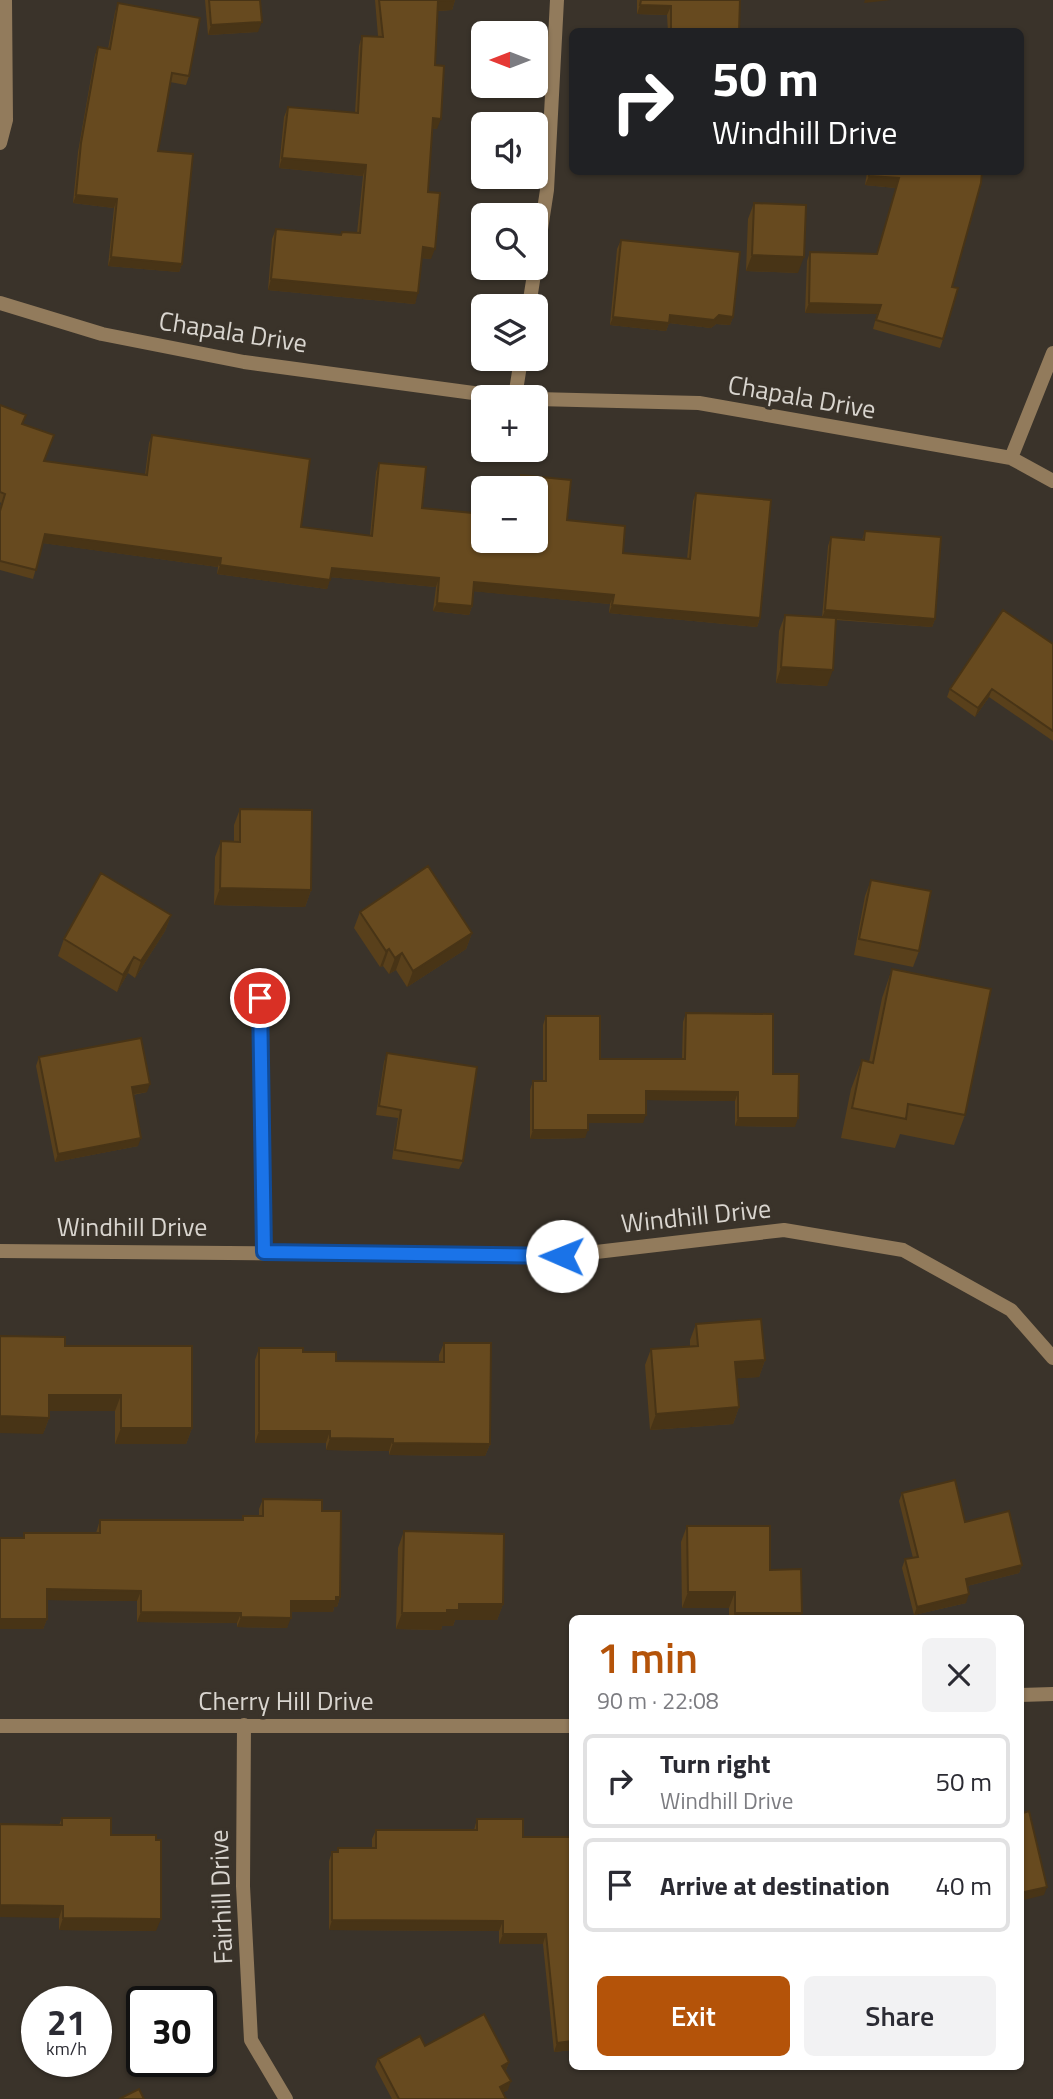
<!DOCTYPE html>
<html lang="en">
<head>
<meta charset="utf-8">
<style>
	:root { --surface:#fff; --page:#f2f2f3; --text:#2b2b33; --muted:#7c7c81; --line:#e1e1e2; --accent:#b45309 }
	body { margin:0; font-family:"Titillium Web",sans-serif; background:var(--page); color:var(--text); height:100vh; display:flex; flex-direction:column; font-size:26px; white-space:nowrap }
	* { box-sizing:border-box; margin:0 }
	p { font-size:23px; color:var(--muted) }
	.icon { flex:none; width:38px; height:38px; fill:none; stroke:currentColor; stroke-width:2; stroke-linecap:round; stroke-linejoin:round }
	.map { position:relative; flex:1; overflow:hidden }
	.sheet { position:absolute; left:569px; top:1615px; width:455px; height:455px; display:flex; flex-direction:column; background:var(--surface); border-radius:10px; box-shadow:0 2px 5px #0004 }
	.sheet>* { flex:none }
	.top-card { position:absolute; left:569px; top:28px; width:455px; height:147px; border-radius:10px; box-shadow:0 2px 5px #0004; background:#202124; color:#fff; overflow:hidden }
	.needle { width:46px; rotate:270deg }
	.controls { position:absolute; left:471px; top:21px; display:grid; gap:14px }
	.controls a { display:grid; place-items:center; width:77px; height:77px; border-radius:10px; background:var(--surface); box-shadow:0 2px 5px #0004; font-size:35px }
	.speed { position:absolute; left:21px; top:1986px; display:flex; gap:14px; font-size:35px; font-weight:700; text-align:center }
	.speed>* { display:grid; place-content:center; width:91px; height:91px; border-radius:50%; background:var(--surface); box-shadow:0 2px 5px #0004; line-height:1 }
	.speed small { font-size:18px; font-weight:400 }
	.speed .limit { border:4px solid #111; border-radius:10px; background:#fff; color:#111 }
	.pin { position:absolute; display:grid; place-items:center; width:60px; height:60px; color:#fff; margin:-30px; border:4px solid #fff; border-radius:50%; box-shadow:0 2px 7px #0007 }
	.me { position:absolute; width:77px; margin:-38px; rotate:271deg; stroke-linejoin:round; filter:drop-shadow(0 0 5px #0008) }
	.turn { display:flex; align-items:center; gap:24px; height:147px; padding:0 28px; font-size:32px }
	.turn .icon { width:91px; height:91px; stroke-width:2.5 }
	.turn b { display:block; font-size:49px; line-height:60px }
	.round { display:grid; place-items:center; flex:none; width:74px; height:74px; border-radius:10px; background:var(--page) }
	.headline { display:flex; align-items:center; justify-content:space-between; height:119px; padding:0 28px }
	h1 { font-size:42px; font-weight:600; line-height:52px; color:var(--accent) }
	.button { display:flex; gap:14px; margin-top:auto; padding:14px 28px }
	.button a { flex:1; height:80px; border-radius:10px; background:var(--accent); color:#fff; font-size:28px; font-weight:600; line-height:80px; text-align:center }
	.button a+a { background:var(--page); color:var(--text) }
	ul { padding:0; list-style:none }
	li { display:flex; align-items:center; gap:21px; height:94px; margin:0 14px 10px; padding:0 14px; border:4px solid var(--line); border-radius:10px }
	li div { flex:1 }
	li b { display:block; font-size:26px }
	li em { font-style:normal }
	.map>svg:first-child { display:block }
</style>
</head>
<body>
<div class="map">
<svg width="1053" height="2099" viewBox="0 0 1053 2099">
	<rect width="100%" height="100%" fill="#3a332a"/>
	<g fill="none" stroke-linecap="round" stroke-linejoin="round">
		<path stroke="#927b5c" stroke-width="14" d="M 0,143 L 6,120 L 5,0
			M 536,262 L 547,190 L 557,0
			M 0,303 L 102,334 L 244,362 L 503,397
			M 529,306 L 535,268
			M 515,397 L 521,359
			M 536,399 L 699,403 L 1011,458 L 1053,481
			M 1011,458 L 1053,353
			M 260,998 L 264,1252
			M 0,1251 L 562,1256 L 784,1230 L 903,1250 L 1011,1310 L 1053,1358
			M 1020,1695 L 1053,1694
			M 244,1725 L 243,1886 L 251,2040 L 286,2099
			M 0,1726 L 572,1726"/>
	</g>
	<path fill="#59401b" d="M 205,0 L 260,0 L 258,32 L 208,35 Z
		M 375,0 L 455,0 L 452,10 L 438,11 L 435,65 L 437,129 L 432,128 L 428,192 L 431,259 L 422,258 L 415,304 L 268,290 L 272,239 L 276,229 L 340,235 L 342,232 L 357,233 L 363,176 L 279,168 L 284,117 L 288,107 L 355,113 L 359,46 L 362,36 L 378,36 Z
		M 637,0 L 740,0 L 739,32 L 668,32 L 667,15 L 637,14 Z
		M 118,3 L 189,76 L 186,85 L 170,82 L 158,151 L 182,264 L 179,272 L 108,266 L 114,208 L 73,203 L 78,152 L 95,55 L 98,47 L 108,49 L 115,12 Z
		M 867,172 L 982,172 L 952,287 L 943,339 L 940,348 L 873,329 L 877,314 L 805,313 L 807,261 L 810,252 L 877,254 L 896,188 L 865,185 Z
		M 754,203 L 798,273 L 746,271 L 748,219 Z
		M 621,240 L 733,317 L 730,325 L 716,324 L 711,328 L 669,323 L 666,331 L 610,325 L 617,249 Z
		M 0,405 L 26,415 L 22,424 L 54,435 L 44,461 L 145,475 L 149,443 L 152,435 L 310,459 L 301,527 L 370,536 L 376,472 L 379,463 L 426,467 L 422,508 L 483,514 L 483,541 L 536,541 L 536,488 L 517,488 L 521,475 L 571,480 L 567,520 L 625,526 L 623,553 L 687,559 L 693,501 L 696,493 L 771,500 L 760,618 L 757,627 L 609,613 L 610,604 L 473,591 L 472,606 L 469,615 L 433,611 L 436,587 L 330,577 L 327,589 L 217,574 L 218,567 L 43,543 L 33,579 L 0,570 L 0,508 L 1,503 L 0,502 Z
		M 865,531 L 935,619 L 932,627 L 836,620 L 827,686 L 776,683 L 779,631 L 785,615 L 822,618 L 828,546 L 831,537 L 862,540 Z
		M 1053,644 L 1053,741 L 989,697 L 975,717 L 947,697 L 950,689 Z
		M 240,809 L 311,890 L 305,907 L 214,905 L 215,857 L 221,841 L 234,841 L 234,825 Z
		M 871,880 L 919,951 L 913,967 L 854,955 L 865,896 Z
		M 360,912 L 472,933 L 466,949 L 407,987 L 396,970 L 389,974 L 383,966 L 380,967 L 354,928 Z
		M 171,915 L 165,931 L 135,978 L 128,973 L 117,992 L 58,956 L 64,939 Z
		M 892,969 L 965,1115 L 954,1145 L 900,1134 L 895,1148 L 841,1138 L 851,1089 L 862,1060 L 869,1062 L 882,998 Z
		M 686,1013 L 773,1074 L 795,1127 L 735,1126 L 735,1101 L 646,1100 L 643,1123 L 588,1123 L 585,1138 L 530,1139 L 530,1090 L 533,1081 L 543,1081 L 543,1025 L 546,1016 L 600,1059 L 682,1059 L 683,1022 Z
		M 387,1053 L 463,1161 L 459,1169 L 392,1159 L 398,1118 L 376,1115 L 384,1062 Z
		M 39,1057 L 147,1092 L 133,1095 L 138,1146 L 55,1162 L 36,1066 Z
		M 696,1324 L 765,1360 L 759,1377 L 736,1378 L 739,1407 L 733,1424 L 650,1430 L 645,1365 L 651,1349 L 690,1346 L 690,1340 Z
		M 444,1343 L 490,1444 L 485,1456 L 389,1455 L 389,1451 L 326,1450 L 326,1443 L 255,1443 L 255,1360 L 259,1348 L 303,1352 L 336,1361 L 439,1362 L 439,1355 Z
		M 65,1346 L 192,1428 L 186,1444 L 115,1444 L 115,1411 L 49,1411 L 49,1418 L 43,1434 Z
		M 902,1493 L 965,1522 L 1022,1565 L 1019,1573 L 967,1586 L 966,1603 L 914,1615 L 902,1568 L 905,1559 L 913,1558 L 899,1501 Z
		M 263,1499 L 322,1511 L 340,1597 L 337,1607 L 334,1607 L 333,1612 L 291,1612 L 287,1628 L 237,1627 L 237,1623 L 137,1622 L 137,1601 L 47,1600 L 47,1619 L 43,1629 L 0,1629 L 0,1538 L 23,1538 L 24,1533 L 96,1533 L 100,1520 L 242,1520 L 243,1516 L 259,1516 L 259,1509 Z
		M 687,1526 L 770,1570 L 799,1619 L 729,1619 L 729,1608 L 682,1608 L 681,1542 Z
		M 404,1531 L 503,1604 L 497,1620 L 455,1620 L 453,1626 L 442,1626 L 441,1630 L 396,1629 L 398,1548 Z
		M 62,1818 L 111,1835 L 156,1931 L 59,1930 L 59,1825 Z
		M 477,1819 L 523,1837 L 572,1837 L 572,2050 L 554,2052 L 543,1944 L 499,1944 L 499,1931 L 329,1930 L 329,1861 L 332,1852 L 337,1852 L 338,1848 L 372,1848 L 372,1839 L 376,1830 L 474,1830 Z
		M 425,2046 L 509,2062 L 506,2070 L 505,2071 L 508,2090 L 502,2093 L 506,2099 L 392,2099 L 375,2067 L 378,2059 Z"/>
	<path fill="#483416" d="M 455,0 L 452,10 L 435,11 L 438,1 Z
		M 865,0 L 891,0 L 864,3 Z
		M 640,5 L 671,6 L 667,15 L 637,14 Z
		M 262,22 L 258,32 L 208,35 L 211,25 Z
		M 433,118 L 441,119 L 437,129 L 429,128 Z
		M 282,158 L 366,165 L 363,176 L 279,168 Z
		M 869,176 L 899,178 L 896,188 L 865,185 Z
		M 76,195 L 117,199 L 114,208 L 73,203 Z
		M 423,247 L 435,249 L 431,259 L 419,258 Z
		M 752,255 L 804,257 L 798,273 L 746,271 Z
		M 111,257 L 182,264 L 179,272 L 108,266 Z
		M 271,279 L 418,293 L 415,304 L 268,290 Z
		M 809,303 L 881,305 L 877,314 L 805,313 Z
		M 670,315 L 719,315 L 733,317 L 730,325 L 716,324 L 711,328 L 669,323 L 666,331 L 610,325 L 613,317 Z
		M 45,534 L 221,558 L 218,567 L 42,543 Z
		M 220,565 L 330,580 L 327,589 L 217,574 Z
		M 332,568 L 439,578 L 436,587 L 329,577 Z
		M 474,582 L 614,595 L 610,604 L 471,591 Z
		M 437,603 L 472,606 L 469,615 L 433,611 Z
		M 612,605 L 760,618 L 757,627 L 609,613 Z
		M 825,610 L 935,619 L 932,627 L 822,618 Z
		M 781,667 L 833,670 L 827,686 L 776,683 Z
		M 992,689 L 989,697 L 975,717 L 978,708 Z
		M 220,888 L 311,890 L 305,907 L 214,905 Z
		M 171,915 L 165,931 L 135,978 L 141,961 Z
		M 472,933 L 466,949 L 407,987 L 413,971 Z
		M 389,949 L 383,966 L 380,967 L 386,951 Z
		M 402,953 L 396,970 L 389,974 L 395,958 Z
		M 134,957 L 128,973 L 117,992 L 123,975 Z
		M 150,1084 L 147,1092 L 129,1095 L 132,1087 Z
		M 646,1091 L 738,1092 L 735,1101 L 643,1100 Z
		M 588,1115 L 646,1115 L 643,1123 L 585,1123 Z
		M 738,1118 L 798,1118 L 795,1127 L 735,1126 Z
		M 533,1130 L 588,1130 L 585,1138 L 530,1139 Z
		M 141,1138 L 138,1146 L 55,1162 L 58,1154 Z
		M 765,1360 L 759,1377 L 729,1379 L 735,1362 Z
		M 49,1395 L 121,1395 L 115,1411 L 43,1411 Z
		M 739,1407 L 733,1424 L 650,1430 L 656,1414 Z
		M 0,1416 L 49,1418 L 43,1434 L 0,1433 Z
		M 121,1428 L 192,1428 L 186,1444 L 115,1444 Z
		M 259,1431 L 330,1431 L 326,1443 L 255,1443 Z
		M 330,1438 L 393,1439 L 389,1451 L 326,1450 Z
		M 393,1443 L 490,1444 L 485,1456 L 389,1455 Z
		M 1022,1565 L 1019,1573 L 963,1587 L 966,1579 Z
		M 47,1589 L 141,1591 L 137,1601 L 43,1600 Z
		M 688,1592 L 735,1592 L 729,1608 L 682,1608 Z
		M 969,1594 L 966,1603 L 914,1615 L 917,1607 Z
		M 340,1597 L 337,1607 L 334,1607 L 333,1612 L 287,1612 L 291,1601 Z
		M 459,1604 L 503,1604 L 497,1620 L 455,1620 L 453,1626 L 442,1626 L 441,1630 L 396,1629 L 402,1613 L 447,1610 Z
		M 141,1612 L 241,1613 L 237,1623 L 137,1622 Z
		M 735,1613 L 802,1613 L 799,1619 L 732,1619 Z
		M 241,1617 L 291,1618 L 287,1628 L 237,1627 Z
		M 0,1619 L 47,1619 L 43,1629 L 0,1629 Z
		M 1047,1887 L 1044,1895 L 1020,1901 L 1020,1893 Z
		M 0,1905 L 63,1906 L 59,1918 L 0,1917 Z
		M 63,1918 L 161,1919 L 156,1931 L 59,1930 Z
		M 332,1920 L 503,1921 L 499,1931 L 329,1930 Z
		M 503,1934 L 546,1934 L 543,1944 L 499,1944 Z
		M 572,2041 L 572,2050 L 554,2052 L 557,2043 Z
		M 509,2062 L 506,2070 L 499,2075 L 502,2066 Z
		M 511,2081 L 508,2090 L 497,2096 L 500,2087 Z"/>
	<path fill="#674a1f" stroke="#483416" stroke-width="2" d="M 209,0 L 260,0 L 262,22 L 211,25 Z
		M 379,0 L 453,0 L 438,1 L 435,65 L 444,66 L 441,119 L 433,118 L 428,192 L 440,193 L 435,249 L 423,247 L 418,293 L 271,279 L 276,229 L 341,235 L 342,232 L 360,233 L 366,165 L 282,158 L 288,107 L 358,113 L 362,36 L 383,37 Z
		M 641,0 L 740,0 L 739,32 L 671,32 L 671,6 L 640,5 Z
		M 118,3 L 200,18 L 189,76 L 172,73 L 158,151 L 193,154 L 182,264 L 111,257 L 117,199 L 76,195 L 81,143 L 98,47 L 110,49 Z
		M 869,172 L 982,172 L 981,183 L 952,287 L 958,288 L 943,339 L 876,320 L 881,305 L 809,303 L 810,252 L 877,254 L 899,178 L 869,176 Z
		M 754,203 L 806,205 L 804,257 L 752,255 Z
		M 621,240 L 740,252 L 733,317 L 719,315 L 714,320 L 670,315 L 669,323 L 613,317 Z
		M 0,405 L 26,415 L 22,424 L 54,435 L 44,461 L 147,475 L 152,435 L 310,459 L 301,527 L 372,536 L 379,463 L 426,467 L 422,508 L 483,514 L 483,541 L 536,541 L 536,488 L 519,488 L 521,475 L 571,480 L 567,520 L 625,526 L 623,553 L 690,559 L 696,493 L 771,500 L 760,618 L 612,605 L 614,595 L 474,582 L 472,606 L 437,603 L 439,578 L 332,568 L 330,580 L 220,565 L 221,558 L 45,534 L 36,570 L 0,561 L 0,511 L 5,494 L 0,492 Z
		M 865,531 L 941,537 L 935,619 L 825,610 L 831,537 L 864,540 Z
		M 1003,610 L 1053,644 L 1053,731 L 992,689 L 978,708 L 950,689 Z
		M 785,615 L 836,618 L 833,670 L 781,667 Z
		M 240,809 L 312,810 L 311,890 L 220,888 L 221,841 L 240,842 Z
		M 428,866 L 472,933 L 413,971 L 402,953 L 395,958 L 389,949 L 386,951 L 360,912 Z
		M 101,873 L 171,915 L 141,961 L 134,957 L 123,975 L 64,939 Z
		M 871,880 L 931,891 L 919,951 L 859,939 Z
		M 892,969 L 991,989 L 965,1115 L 908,1104 L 906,1119 L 852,1108 L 862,1060 L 873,1063 Z
		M 686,1013 L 773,1014 L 773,1074 L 799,1074 L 798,1118 L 738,1118 L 738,1092 L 646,1091 L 646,1115 L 588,1115 L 588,1130 L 533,1130 L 533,1081 L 546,1081 L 546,1016 L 600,1016 L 600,1059 L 685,1059 Z
		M 141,1038 L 150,1084 L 132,1087 L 141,1138 L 58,1154 L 39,1057 Z
		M 387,1053 L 477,1067 L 463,1161 L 395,1150 L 401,1110 L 379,1106 Z
		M 761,1319 L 765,1360 L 735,1362 L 739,1407 L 656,1414 L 651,1349 L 698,1346 L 696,1324 Z
		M 0,1336 L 65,1337 L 65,1346 L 192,1346 L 192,1428 L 121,1428 L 121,1395 L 49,1395 L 49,1418 L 0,1416 Z
		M 444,1343 L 491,1343 L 490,1444 L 393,1443 L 393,1439 L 330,1438 L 330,1431 L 259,1431 L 259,1348 L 303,1348 L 303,1352 L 336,1352 L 336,1361 L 444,1362 Z
		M 955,1480 L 965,1522 L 1009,1511 L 1022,1565 L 966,1579 L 969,1594 L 917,1607 L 905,1559 L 918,1557 L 902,1493 Z
		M 263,1499 L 322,1500 L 322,1511 L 341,1511 L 340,1597 L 336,1597 L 336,1601 L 291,1601 L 291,1618 L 241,1617 L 241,1613 L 141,1612 L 141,1591 L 47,1589 L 47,1619 L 0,1619 L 0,1538 L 24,1538 L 24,1533 L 100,1533 L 100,1520 L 243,1520 L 243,1516 L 263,1516 Z
		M 687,1526 L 770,1526 L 770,1570 L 801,1569 L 802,1613 L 735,1613 L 735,1592 L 688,1592 Z
		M 404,1531 L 504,1534 L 503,1604 L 459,1604 L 459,1610 L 447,1610 L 447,1613 L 402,1613 Z
		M 1029,1811 L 1047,1887 L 1020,1893 L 1020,1814 Z
		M 62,1818 L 111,1818 L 111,1835 L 156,1835 L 156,1840 L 161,1840 L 161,1919 L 63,1918 L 63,1906 L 0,1905 L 0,1824 L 62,1825 Z
		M 477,1819 L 523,1819 L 523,1837 L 572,1837 L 572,2041 L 557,2043 L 546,1934 L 503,1934 L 503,1921 L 332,1920 L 332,1852 L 338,1852 L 338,1848 L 376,1848 L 376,1830 L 477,1830 Z
		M 484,2014 L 509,2062 L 502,2066 L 511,2081 L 500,2087 L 506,2099 L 399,2099 L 378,2059 L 420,2036 L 425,2046 Z
		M 139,2089 L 144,2099 L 119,2099 Z"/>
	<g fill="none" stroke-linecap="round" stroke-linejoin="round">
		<defs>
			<path id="route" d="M 260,998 L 264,1252 L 562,1256"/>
		</defs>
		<use href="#route" stroke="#114b97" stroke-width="18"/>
		<use href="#route" stroke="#1a73e8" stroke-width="12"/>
	</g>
	<g text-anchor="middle" stroke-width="7" stroke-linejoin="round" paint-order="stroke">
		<g font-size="26" fill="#d9d5cf" stroke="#3a332a">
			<text transform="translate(233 332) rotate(9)" y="9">Chapala Drive</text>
			<text transform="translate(802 397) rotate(10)" y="9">Chapala Drive</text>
			<text transform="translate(696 1216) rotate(-6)" y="9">Windhill Drive</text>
			<text x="132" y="1236">Windhill Drive</text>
			<text x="286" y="1710">Cherry Hill Drive</text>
			<text transform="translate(221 1897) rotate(-92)" y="9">Fairhill Drive</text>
		</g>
	</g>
</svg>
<div class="controls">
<a><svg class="needle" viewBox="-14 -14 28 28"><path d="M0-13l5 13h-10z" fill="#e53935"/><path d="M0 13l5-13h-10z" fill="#7c7c81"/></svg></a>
<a><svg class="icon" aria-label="sound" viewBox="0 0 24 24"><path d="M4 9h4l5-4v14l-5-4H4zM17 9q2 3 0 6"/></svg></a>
<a><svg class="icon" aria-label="search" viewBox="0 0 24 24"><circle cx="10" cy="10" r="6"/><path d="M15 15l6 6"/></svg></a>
<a><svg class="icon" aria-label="layers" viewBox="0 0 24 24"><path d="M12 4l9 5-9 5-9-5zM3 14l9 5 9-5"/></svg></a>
<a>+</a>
<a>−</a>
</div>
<div class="speed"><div>21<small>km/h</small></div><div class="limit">30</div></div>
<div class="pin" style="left:260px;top:998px;background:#d93025"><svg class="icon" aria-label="arrive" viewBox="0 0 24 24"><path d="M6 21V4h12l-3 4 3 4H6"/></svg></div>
<svg class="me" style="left:562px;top:1256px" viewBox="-20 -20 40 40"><circle r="19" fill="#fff"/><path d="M0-13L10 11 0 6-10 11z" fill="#1a73e8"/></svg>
<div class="top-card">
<div class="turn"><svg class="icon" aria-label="right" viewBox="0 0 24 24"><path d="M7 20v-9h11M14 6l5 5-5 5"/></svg><div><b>50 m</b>Windhill Drive</div></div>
</div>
<section class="sheet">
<div class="headline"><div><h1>1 min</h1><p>90 m · 22:08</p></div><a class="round"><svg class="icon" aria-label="close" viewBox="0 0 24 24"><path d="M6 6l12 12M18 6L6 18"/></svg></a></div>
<ul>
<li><svg class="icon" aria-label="right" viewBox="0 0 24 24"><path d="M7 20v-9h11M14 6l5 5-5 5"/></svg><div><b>Turn right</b><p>Windhill Drive</p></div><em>50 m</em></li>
<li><svg class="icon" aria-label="arrive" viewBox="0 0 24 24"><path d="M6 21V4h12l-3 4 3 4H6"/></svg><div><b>Arrive at destination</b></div><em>40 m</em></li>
</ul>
<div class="button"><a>Exit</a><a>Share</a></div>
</section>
</div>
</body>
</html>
